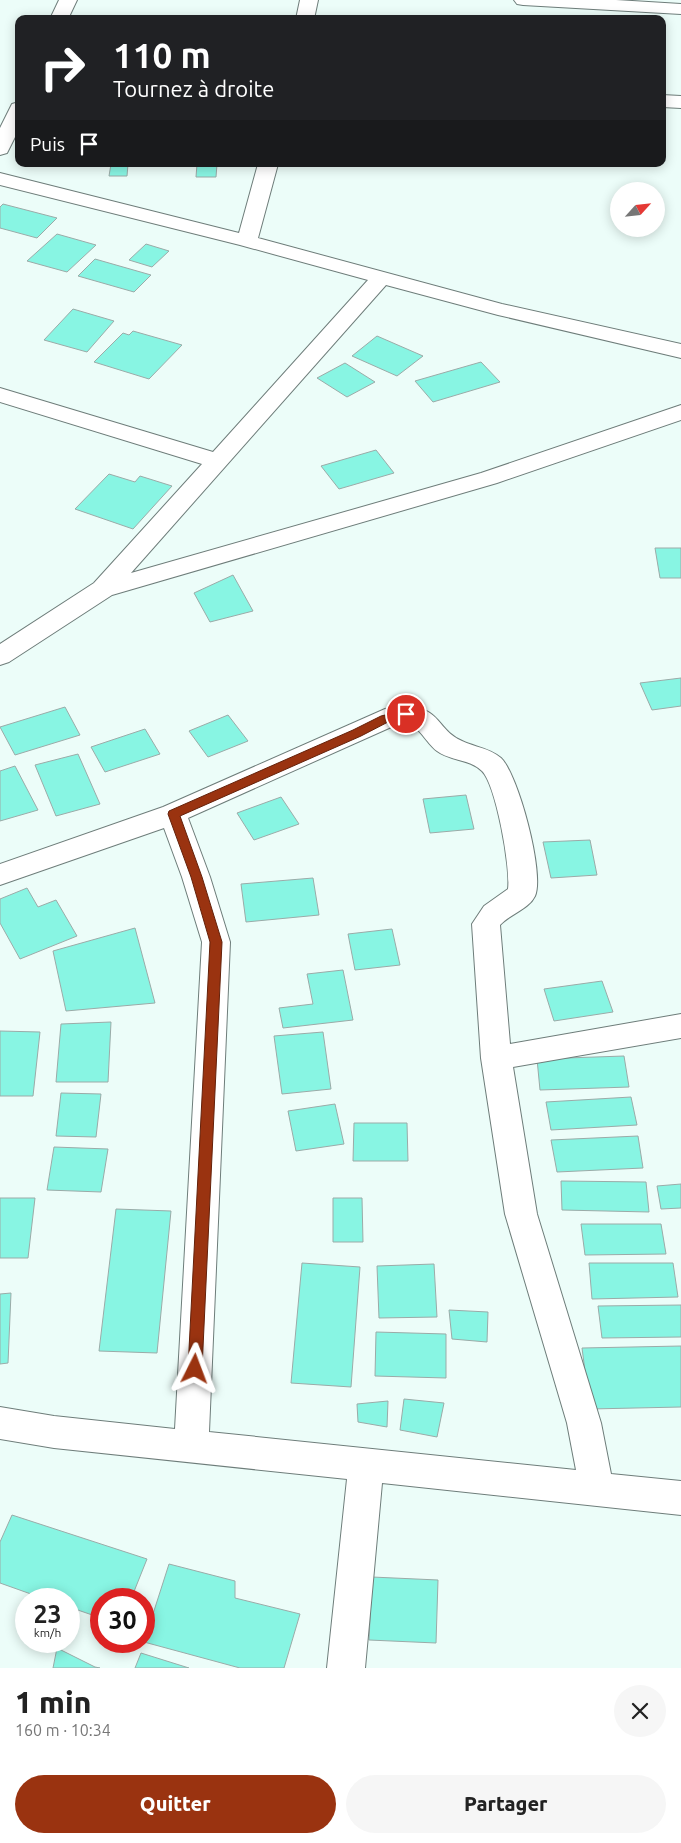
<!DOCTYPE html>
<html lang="fr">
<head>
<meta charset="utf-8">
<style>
	:root { --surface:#fff; --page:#f6f6f6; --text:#222; --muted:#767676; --accent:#9a3310 }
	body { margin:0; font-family:Ubuntu,sans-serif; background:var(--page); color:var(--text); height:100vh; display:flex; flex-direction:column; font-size:19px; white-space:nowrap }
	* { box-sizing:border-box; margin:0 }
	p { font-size:16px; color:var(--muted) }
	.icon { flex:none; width:28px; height:28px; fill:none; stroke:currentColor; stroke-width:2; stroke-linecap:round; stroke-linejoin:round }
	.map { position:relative; height:1668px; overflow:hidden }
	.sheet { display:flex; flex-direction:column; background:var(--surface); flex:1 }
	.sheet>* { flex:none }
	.banner { position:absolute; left:15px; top:15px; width:651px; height:152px; border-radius:10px; box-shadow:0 2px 12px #0003; background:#202124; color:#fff; overflow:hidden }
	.needle { width:32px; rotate:63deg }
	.fabs { position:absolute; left:610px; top:182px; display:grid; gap:10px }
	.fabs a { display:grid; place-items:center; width:55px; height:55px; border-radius:50%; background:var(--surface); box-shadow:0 2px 12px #0003; font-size:25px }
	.speed { position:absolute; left:15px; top:1588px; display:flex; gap:10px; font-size:25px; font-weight:700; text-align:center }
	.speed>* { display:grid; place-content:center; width:65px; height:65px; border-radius:50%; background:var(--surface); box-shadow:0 2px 12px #0003; line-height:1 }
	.speed small { font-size:12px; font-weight:400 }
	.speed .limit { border:8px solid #d22; background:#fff; color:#111 }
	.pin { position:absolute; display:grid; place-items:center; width:42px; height:42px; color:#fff; margin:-21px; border:2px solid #fff; border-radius:50%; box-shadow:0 1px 5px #0007 }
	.me { position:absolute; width:55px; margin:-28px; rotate:3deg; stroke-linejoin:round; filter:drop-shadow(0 0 4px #0008) }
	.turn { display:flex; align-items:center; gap:18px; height:105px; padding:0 15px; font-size:22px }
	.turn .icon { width:65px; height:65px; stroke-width:2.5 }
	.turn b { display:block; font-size:35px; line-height:42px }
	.then { display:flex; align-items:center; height:48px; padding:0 15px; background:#0003; gap:10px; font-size:19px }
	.round { display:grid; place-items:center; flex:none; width:52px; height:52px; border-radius:26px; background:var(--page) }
	.overview { display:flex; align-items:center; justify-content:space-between; height:85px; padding:0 15px }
	h1 { font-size:30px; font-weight:800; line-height:38px }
	.action { display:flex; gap:10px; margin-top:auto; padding:10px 15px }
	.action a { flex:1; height:58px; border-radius:30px; background:var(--accent); color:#fff; font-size:20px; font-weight:800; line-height:58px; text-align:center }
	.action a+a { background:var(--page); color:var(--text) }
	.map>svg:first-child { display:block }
</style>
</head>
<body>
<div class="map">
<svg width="681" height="1668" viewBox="0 0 681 1668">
	<rect width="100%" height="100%" fill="#ecfdf9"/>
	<path fill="#88f5e3" stroke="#9baba8" d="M 111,164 L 128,164 L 127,176 L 109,176 Z
		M 197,164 L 217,164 L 216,177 L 196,177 Z
		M 3,204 L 57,218 L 37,238 L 0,228 L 0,207 Z
		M 57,234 L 96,245 L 67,272 L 27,261 Z
		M 146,244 L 169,251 L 152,267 L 129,260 Z
		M 95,259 L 151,275 L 134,292 L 78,276 Z
		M 73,309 L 114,321 L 87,352 L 44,340 Z
		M 133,331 L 182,345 L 149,379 L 94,362 L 123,333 L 129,335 Z
		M 377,336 L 423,356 L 397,376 L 352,356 Z
		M 481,362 L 500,382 L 433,402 L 415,381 Z
		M 345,363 L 375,382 L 347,397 L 317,378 Z
		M 376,450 L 394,473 L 339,489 L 321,466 Z
		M 109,474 L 135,482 L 140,476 L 172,486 L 133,529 L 75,509 Z
		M 655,548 L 681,548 L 681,578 L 660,578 Z
		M 233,575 L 253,611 L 210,622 L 194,593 Z
		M 681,678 L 681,706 L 652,710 L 640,683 Z
		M 65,707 L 80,735 L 15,755 L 0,727 Z
		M 228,715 L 248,741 L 208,757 L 189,731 Z
		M 145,729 L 160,754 L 105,772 L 91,747 Z
		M 78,754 L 100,804 L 56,816 L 35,765 Z
		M 15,766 L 38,810 L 0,821 L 0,771 Z
		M 466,795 L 474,829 L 430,833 L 423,799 Z
		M 281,797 L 299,824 L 254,840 L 237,813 Z
		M 590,840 L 597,875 L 551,878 L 543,842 Z
		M 313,878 L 319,915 L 246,922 L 241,884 Z
		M 27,888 L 38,907 L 56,900 L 77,936 L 20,959 L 0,923 L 0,899 Z
		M 135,928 L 155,1003 L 66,1011 L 53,951 Z
		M 392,929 L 400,965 L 355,970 L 348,934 Z
		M 343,970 L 353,1020 L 283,1028 L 279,1008 L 313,1004 L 307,974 Z
		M 602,981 L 613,1012 L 554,1021 L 544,989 Z
		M 111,1022 L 108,1082 L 56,1082 L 61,1024 Z
		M 0,1031 L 40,1032 L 33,1096 L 0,1096 Z
		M 323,1032 L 331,1089 L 282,1094 L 274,1036 Z
		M 624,1056 L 629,1087 L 540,1090 L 537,1059 Z
		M 61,1093 L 101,1094 L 96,1137 L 56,1136 Z
		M 631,1097 L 637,1125 L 551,1130 L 546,1102 Z
		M 335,1104 L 344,1144 L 296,1151 L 288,1111 Z
		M 354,1123 L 407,1123 L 408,1161 L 353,1161 Z
		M 638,1136 L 643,1168 L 557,1172 L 551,1140 Z
		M 54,1147 L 108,1149 L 101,1192 L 47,1190 Z
		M 561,1181 L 646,1182 L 649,1212 L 562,1210 Z
		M 681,1184 L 681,1208 L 661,1209 L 657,1186 Z
		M 0,1198 L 35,1198 L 28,1258 L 0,1258 Z
		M 333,1198 L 362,1198 L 363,1242 L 333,1242 Z
		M 116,1209 L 171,1211 L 157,1353 L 99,1351 Z
		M 581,1224 L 661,1224 L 666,1254 L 585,1255 Z
		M 302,1263 L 360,1267 L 351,1387 L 291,1383 Z
		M 589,1263 L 673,1263 L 678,1297 L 592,1299 Z
		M 434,1264 L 437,1317 L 379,1318 L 377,1266 Z
		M 11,1293 L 8,1363 L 0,1364 L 0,1294 Z
		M 681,1305 L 681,1337 L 602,1338 L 598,1306 Z
		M 449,1310 L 488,1312 L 487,1342 L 452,1339 Z
		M 376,1332 L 446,1334 L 446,1378 L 375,1376 Z
		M 681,1346 L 681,1407 L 590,1409 L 582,1348 Z
		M 404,1399 L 444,1403 L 437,1437 L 400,1430 Z
		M 388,1401 L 387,1427 L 358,1422 L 357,1404 Z
		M 12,1515 L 147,1559 L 131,1599 L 101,1599 L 101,1618 L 69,1607 L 69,1599 L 45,1599 L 0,1583 L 0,1542 Z
		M 169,1564 L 235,1581 L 235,1598 L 300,1614 L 284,1668 L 240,1668 L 144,1642 Z
		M 372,1577 L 438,1580 L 436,1643 L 369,1640 Z
		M 57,1648 L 95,1667 L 100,1668 L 53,1668 Z
		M 141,1653 L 189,1668 L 135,1668 Z"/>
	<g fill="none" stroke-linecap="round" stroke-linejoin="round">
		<defs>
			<path id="minor" d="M 59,0 L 77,0 L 68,19 L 50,19 Z
				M 300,0 L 318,0 L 314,19 L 296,19 Z
				M 514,0 L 616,0 L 681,4 L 681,14 L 523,5 L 517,4 Z
				M 662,95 L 681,96 L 681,108 L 662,107 Z
				M 19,102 L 19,129 L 7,153 L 0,155 L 0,128 L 12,104 Z
				M 258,164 L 278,164 L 258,238 L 502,304 L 681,344 L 681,358 L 498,315 L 386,285 L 131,573 L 481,473 L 681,405 L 681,420 L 497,483 L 112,595 L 9,662 L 0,665 L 0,644 L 94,583 L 202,464 L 0,402 L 0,388 L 213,452 L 368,280 L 240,245 L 0,185 L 0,173 L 239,233 Z
				M 406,705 C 443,710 436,729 462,741 C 474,747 490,748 501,758 C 518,774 545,874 535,896 C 529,909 510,914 500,925 L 510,1044 L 681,1014 L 681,1038 L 513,1067 L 537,1214 L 601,1423 L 611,1474 L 681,1481 L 681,1515 L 382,1483 L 365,1668 L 327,1668 L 347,1479 L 54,1448 L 0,1439 L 0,1407 L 54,1416 L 175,1429 L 202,942 L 182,877 L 164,828 L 0,885 L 0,864 L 163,807 L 385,709 ZM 406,723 C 419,725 426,743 437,751 C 450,761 470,759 482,771 C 496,785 511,868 508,889 L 484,906 L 472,924 L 481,1058 L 505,1214 L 567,1423 L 576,1470 L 209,1432 L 230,942 L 210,877 L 188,818 L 398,724 Z"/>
		</defs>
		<use href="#minor" stroke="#6e7d7a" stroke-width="2"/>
		<use href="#minor" fill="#fff" fill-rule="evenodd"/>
	</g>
	<path fill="#9a3310" stroke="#64210a" d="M 406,710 L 410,711 L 411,714 L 410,717 L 388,722 L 361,736 L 180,816 L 202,877 L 222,942 L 202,1369 L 200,1373 L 195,1375 L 190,1373 L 188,1369 L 210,942 L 191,877 L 168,814 L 169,811 L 353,730 L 381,716 Z"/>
</svg>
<div class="fabs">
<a><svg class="needle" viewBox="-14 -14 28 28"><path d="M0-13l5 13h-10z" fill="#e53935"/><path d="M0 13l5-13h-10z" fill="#767676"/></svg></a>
</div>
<div class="speed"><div>23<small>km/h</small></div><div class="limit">30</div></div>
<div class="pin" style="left:406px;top:714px;background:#d93025"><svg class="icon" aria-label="arrive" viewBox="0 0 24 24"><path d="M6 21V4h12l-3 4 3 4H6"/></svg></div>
<svg class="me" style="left:195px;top:1369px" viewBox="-20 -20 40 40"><path d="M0-17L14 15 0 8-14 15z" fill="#9a3310" stroke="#fff" stroke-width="4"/></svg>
<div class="banner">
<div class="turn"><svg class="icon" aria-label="right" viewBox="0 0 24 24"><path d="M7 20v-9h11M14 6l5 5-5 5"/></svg><div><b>110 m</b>Tournez à droite</div></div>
<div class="then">Puis<svg class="icon" aria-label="arrive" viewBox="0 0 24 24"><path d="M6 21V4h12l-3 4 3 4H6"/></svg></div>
</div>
</div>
<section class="sheet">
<div class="overview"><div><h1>1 min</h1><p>160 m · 10:34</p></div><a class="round"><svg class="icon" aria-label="close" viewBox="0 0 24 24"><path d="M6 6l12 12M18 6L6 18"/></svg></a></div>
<div class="action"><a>Quitter</a><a>Partager</a></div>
</section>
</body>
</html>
